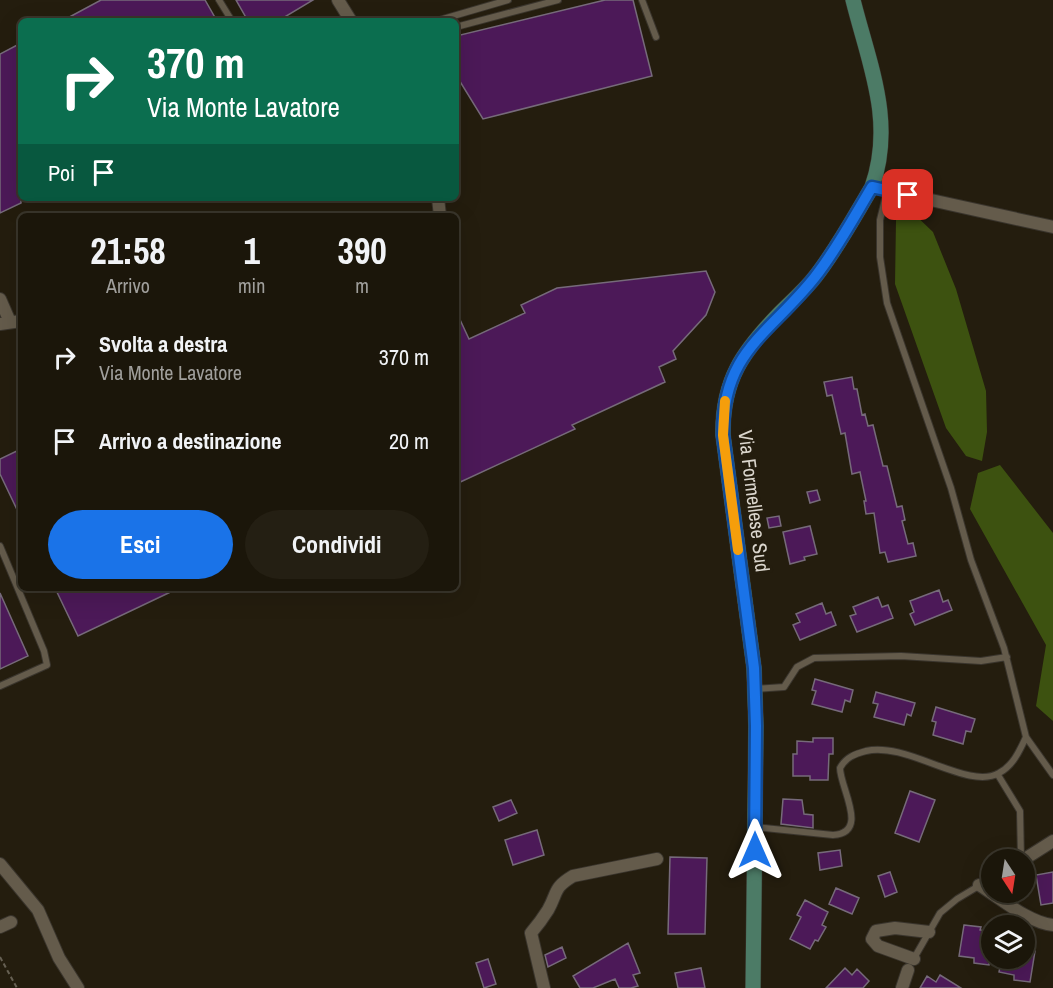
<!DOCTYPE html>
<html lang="it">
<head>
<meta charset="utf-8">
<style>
	:root { --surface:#1b160a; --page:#241f13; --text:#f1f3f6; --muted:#a09f9c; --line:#39352b; --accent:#1a73e8 }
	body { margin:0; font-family:"Archivo Narrow",sans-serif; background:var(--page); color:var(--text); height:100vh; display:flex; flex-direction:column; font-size:22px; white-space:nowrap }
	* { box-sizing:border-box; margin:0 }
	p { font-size:20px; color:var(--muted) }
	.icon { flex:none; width:33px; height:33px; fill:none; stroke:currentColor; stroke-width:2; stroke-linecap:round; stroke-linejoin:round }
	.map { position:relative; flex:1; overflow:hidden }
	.side { position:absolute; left:18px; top:213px; width:441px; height:378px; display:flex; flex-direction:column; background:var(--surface); border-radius:9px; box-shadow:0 6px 24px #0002,0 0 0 2px var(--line) }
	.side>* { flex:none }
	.hud { position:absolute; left:18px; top:18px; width:441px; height:183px; border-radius:9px; box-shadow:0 6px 24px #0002,0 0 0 2px var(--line); background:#0b6e4f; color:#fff; overflow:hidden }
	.needle { width:39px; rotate:168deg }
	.tools { position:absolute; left:981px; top:849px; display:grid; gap:12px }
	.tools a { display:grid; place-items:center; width:54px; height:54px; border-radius:50%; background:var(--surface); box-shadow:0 6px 24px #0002,0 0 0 2px var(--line); font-size:30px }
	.pin { position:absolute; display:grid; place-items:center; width:51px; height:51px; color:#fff; margin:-26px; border-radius:12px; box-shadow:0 3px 9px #0006 }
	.me { position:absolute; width:66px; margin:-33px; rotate:0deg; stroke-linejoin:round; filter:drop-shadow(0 0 4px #0008) }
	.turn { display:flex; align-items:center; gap:21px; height:126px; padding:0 30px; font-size:27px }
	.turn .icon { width:78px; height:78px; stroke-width:2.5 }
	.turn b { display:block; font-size:42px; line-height:51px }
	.then { display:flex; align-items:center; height:57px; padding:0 30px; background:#0003; gap:12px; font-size:22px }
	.eta { display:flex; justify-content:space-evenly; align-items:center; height:102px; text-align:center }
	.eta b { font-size:36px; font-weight:700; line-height:42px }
	.button { display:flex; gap:12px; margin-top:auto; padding:12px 30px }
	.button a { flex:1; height:69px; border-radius:36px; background:var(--accent); color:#fff; font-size:24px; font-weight:700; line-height:69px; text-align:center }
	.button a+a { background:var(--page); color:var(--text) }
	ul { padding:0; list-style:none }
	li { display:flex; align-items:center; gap:18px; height:84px; padding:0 30px }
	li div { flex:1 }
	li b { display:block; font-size:22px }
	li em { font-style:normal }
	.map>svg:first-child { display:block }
</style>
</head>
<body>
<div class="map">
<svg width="1053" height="988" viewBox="0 0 1053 988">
	<rect width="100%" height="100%" fill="#241d0e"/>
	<path fill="#3d5210" d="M 911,211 L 933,232 L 956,289 L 986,391 L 987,432 L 982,461 L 966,456 L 946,428 L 895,284 L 896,220 Z
		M 1000,465 L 1053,533 L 1053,721 L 1036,706 L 1046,645 L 970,509 L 978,473 Z"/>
	<path fill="#4c1958" stroke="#766a7a" stroke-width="1.5" d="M 101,0 L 205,0 L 217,21 L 62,21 Z
		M 236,0 L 313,0 L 278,21 L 248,21 Z
		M 605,0 L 633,0 L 652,76 L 483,119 L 456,75 L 456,36 Z
		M 21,43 L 21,203 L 0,213 L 0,54 Z
		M 706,271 L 715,292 L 706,315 L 673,351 L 676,359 L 659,367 L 665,382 L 572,425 L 575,429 L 456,484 L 456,311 L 469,339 L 525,313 L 521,305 L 557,288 Z
		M 852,377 L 854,389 L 857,389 L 862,415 L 865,414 L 868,426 L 873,425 L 883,466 L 887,466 L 897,507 L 902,506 L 905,520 L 902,521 L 908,544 L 913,543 L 916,556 L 888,562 L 885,552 L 880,553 L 874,513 L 866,514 L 864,501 L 866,501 L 860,472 L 852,474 L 845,433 L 841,434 L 832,395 L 827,396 L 824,382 Z
		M 21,449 L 21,518 L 0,474 L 0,459 Z
		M 817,490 L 820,500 L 810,503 L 807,492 Z
		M 779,516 L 781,526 L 769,528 L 767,518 Z
		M 810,526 L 817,554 L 804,557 L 805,560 L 790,564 L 783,532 Z
		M 55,588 L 179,588 L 78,636 Z
		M 939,590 L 943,602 L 948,600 L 952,610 L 915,625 L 910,614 L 914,612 L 910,601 Z
		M 0,593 L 28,656 L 0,669 Z
		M 878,597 L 882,607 L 888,605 L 893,618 L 857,632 L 850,616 L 856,614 L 853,607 Z
		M 822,603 L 826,614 L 831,612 L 836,625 L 800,640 L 793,625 L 800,622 L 796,614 Z
		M 815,679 L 853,690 L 850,702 L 845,700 L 842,712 L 812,704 L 816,691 L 812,690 Z
		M 876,692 L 915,703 L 911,716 L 907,714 L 904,725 L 874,717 L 878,704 L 873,703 Z
		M 936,707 L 975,719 L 971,732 L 966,731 L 963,744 L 933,735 L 936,722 L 932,721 Z
		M 813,738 L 833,738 L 833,754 L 829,754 L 828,780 L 810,780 L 810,776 L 793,776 L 793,754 L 797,754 L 797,741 L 813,742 Z
		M 910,791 L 935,800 L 919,842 L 895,833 Z
		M 783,799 L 802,800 L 804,814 L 813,815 L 813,828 L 781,824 Z
		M 511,800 L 517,813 L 499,821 L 493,807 Z
		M 537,830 L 544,855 L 513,865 L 505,840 Z
		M 840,850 L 842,866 L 820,870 L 818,853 Z
		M 670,857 L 707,858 L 705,934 L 668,934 Z
		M 890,872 L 897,892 L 885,897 L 878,876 Z
		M 1053,872 L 1053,903 L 1041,905 L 1036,875 Z
		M 836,888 L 859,898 L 852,914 L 829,904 Z
		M 805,900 L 828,912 L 822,925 L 826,927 L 818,941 L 815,940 L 810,949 L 790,939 L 801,917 L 797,915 Z
		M 964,925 L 981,927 L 980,930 L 992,932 L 989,965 L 974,963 L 974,958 L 959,956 Z
		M 628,943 L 640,973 L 633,975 L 638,986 L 631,988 L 619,988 L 615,979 L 593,988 L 580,988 L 573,976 Z
		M 562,947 L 566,958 L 548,967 L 545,955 Z
		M 1024,949 L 1035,951 L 1030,982 L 1014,980 L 1014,975 L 999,972 L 1002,958 L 1024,958 Z
		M 488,959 L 496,984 L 484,988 L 476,963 Z
		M 701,968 L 705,988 L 678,988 L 675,973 Z
		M 845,968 L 852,975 L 857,969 L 869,981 L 863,988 L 826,988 Z
		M 940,975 L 961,988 L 920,988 L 927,976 L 936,982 Z"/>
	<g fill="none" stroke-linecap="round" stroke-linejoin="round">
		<defs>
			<path id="lane" d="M 219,0 L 232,21
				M 642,0 L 656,37
				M 436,21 L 508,0
				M 456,27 L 558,0
				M 887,191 L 880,220 L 880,257 L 887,303 L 951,488 L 971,560 L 1004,648 L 1026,737 L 1053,775
				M 0,546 L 44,651 L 47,665 L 0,686
				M 755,689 L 784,687 L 797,667 L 814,658 L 901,656 L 981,661 L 1007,657
				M 998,775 L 1020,811 L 1021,860
				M 755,827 L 833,835 C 870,833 840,788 840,768 C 846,757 855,754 866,751 C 907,741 968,791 999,773 C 1013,766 1020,750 1026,737
				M 913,960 L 940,913 L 957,899 L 992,878"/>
			<path id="street" d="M 338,0 L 351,21
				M 872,187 L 1053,227
				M 438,198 L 440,216
				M 0,299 L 10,322
				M 0,324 L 21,321
				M 1023,860 L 1053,841
				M 0,864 L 38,910 L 59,958 L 78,988
				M 979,885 C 1000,898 1029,923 1053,925
				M 0,927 L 11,922
				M 914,959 L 878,946 L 872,939 L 876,931 L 895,928 L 929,932
				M 544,988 L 531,933 C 537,926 543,918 548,910 C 558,892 553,888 573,876 L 657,859
				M 902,988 L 908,970"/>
			<path id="secondary" d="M 753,988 L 756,726 L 754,668 L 723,435 C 722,380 743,351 780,313 C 792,301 805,290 815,277 C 837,249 854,217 872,187 C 895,121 869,64 853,0"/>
		</defs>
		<use href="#lane" stroke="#3a352d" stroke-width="8"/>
		<use href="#street" stroke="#3a352d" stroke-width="14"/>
		<use href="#secondary" stroke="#3a352d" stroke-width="16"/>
		<path stroke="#666053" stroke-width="2" stroke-dasharray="4.5 3" stroke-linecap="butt" d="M 0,957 L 17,988"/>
		<use href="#lane" stroke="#645b4b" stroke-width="6"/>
		<use href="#street" stroke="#645b4b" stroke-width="12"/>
		<use href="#secondary" stroke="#4c7b66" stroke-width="15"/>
	</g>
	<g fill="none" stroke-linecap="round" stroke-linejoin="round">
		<defs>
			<path id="route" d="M 755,850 L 756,726 L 754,668 L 723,435 C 722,351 770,334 815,277 C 837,249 854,217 872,187 L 908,195"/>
		</defs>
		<use href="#route" stroke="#114b97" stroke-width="15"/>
		<use href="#route" stroke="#1a73e8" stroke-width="10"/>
		<path stroke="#f59e0b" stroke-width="10" d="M 725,401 L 723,435 L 738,550"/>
	</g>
	<g text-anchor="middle" stroke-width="6" stroke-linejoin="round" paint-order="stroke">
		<g font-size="20" fill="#dbd6cd" stroke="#241d0e">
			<text transform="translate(754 501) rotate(83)" y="7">Via Formellese Sud</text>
		</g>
	</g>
</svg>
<div class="tools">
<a><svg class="needle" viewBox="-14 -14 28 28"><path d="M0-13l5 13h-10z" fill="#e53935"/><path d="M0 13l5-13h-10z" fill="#a09f9c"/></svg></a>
<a><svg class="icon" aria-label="layers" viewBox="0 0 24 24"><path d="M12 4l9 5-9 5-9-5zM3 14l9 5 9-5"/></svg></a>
</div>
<div class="pin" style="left:908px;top:195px;background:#d93025"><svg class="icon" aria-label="arrive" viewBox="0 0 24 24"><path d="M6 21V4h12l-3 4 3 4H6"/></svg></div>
<svg class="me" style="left:755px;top:850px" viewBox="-20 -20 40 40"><path d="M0-17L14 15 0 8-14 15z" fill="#1a73e8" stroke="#fff" stroke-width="4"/></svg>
<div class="hud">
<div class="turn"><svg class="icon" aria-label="right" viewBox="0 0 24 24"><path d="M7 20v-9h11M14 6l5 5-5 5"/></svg><div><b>370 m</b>Via Monte Lavatore</div></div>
<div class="then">Poi<svg class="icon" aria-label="arrive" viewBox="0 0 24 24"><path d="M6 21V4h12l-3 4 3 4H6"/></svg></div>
</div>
<section class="side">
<div class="eta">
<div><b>21:58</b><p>Arrivo</p></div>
<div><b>1</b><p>min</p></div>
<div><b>390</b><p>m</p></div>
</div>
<ul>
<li><svg class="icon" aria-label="right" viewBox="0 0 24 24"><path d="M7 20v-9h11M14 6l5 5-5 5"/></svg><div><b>Svolta a destra</b><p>Via Monte Lavatore</p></div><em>370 m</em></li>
<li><svg class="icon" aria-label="arrive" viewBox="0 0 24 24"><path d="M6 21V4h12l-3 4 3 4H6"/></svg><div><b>Arrivo a destinazione</b></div><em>20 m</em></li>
</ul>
<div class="button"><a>Esci</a><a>Condividi</a></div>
</section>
</div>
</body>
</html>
